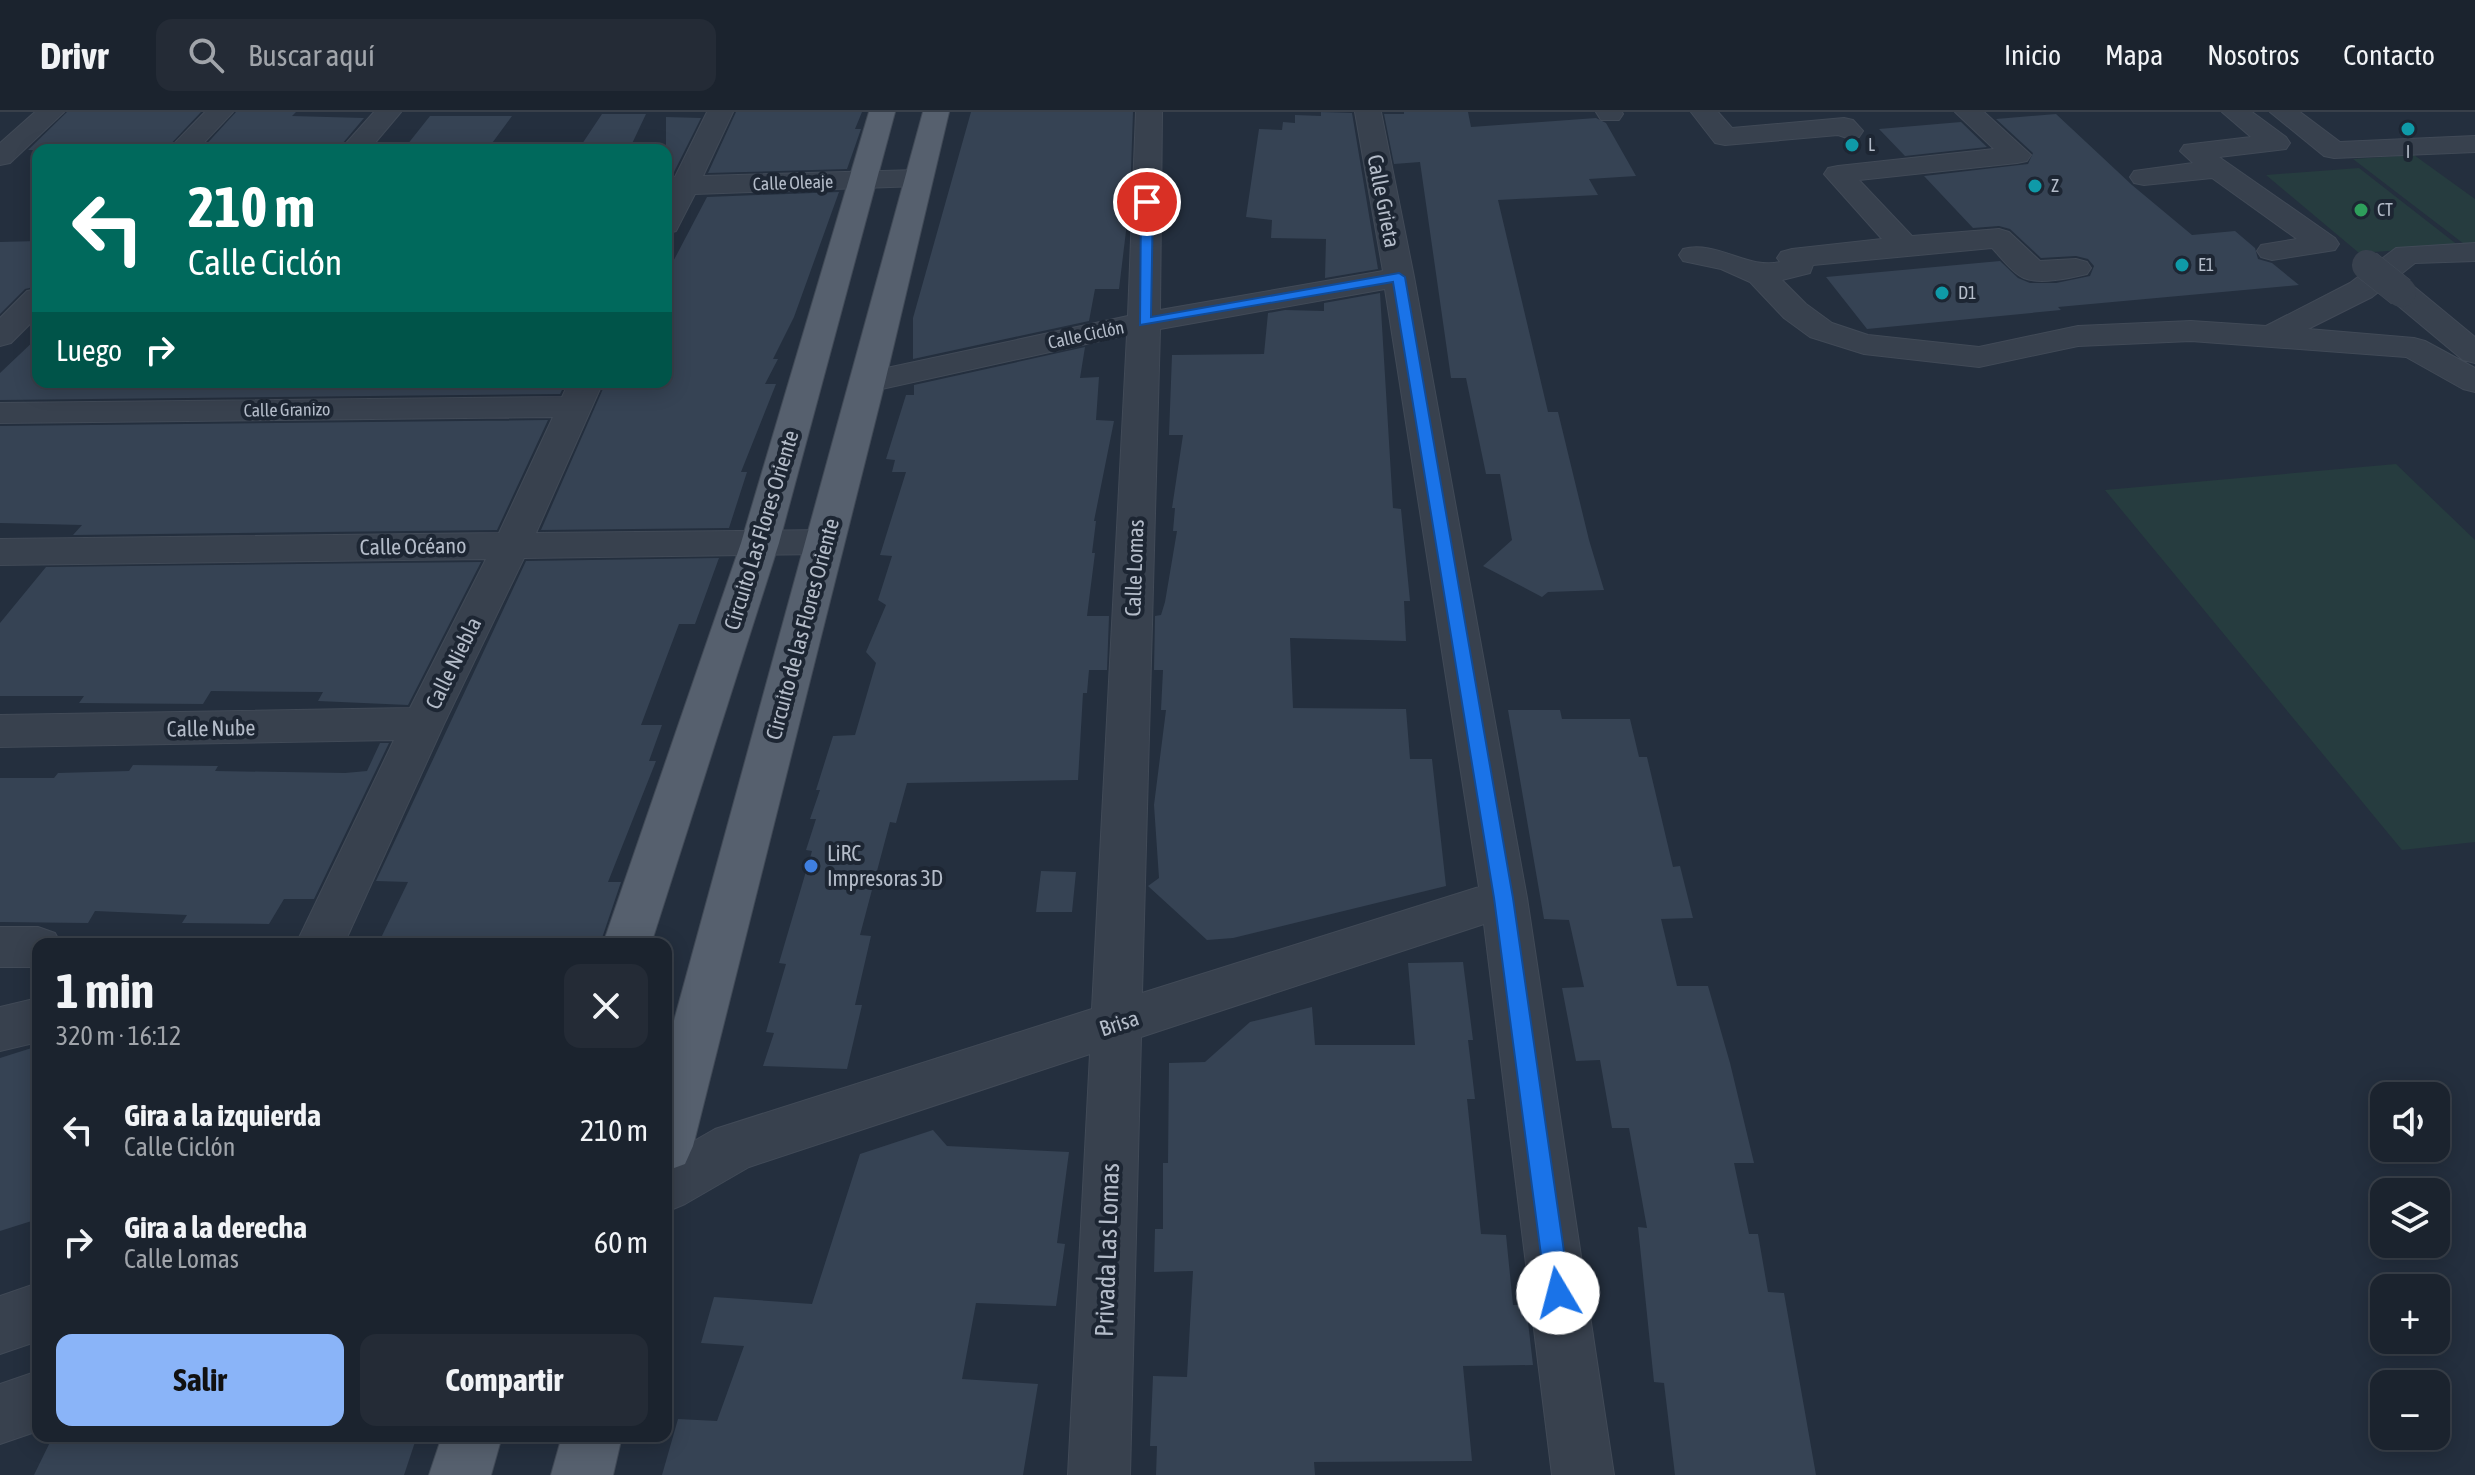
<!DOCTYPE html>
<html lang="es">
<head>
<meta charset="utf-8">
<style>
	:root { --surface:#1b232e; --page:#242b36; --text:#f1f3f6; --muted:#a0a4aa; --line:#39404a; --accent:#8ab4f8 }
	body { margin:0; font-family:"Asap Condensed",sans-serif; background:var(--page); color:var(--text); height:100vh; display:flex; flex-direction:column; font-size:30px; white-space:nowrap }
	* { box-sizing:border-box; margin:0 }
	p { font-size:26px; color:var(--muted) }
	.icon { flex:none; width:44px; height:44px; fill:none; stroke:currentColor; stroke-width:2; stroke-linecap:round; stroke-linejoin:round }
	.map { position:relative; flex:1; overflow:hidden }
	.details { position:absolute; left:32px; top:826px; width:640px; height:504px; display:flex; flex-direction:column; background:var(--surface); border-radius:16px; box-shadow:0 4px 20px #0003,0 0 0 2px var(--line) }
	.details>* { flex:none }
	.guide { position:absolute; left:32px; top:32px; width:640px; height:244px; border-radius:16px; box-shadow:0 4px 20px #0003,0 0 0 2px var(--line); background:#00695c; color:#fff; overflow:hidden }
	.tools { position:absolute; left:2370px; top:970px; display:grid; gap:16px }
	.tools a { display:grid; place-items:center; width:80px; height:80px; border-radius:16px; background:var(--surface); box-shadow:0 4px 20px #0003,0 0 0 2px var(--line); font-size:40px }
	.pin { position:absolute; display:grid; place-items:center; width:68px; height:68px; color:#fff; margin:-34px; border:4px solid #fff; border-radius:50%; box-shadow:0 2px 8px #0007 }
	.me { position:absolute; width:88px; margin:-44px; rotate:352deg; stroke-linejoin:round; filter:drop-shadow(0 0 6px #0008) }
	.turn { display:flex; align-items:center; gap:28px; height:168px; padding:0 24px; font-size:36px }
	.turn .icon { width:104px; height:104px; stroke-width:2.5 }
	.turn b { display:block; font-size:56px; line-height:68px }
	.then { display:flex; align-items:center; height:76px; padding:0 24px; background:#0003; gap:16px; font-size:30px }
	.round { display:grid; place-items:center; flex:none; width:84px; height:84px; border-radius:16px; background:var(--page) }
	.overview { display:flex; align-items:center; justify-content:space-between; height:136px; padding:0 24px }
	h1 { font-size:48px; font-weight:700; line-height:60px }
	.cta { display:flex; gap:16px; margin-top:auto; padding:16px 24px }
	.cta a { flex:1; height:92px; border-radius:16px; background:var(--accent); color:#111; font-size:32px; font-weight:700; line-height:92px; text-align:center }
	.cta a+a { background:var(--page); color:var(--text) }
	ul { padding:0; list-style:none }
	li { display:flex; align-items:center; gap:24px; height:112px; padding:0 24px }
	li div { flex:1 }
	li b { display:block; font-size:30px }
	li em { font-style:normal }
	header { display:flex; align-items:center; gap:48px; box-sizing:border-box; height:112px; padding:0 40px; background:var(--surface); border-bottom:2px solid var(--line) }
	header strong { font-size:38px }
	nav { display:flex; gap:44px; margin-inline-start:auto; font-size:28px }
	.search { width:560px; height:72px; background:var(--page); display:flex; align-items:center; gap:20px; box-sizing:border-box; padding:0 28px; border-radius:16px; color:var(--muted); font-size:30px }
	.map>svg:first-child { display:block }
</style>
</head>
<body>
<header>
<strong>Drivr</strong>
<div class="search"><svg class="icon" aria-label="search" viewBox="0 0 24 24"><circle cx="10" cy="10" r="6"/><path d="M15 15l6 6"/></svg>Buscar aquí</div>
<nav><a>Inicio</a><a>Mapa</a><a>Nosotros</a><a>Contacto</a></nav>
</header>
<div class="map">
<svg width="2475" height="1363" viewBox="0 0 2475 1363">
	<rect width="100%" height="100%" fill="#242f3e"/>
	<path fill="#263c3f" d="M 2414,43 L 2475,87 L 2475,131 L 2464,132 L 2353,47 Z
		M 2359,56 L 2459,134 L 2359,141 L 2266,63 Z
		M 2396,352 L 2475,428 L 2475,730 L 2402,738 L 2105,378 Z"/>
	<path fill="#364354" d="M 67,0 L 201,0 L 165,38 L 28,38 Z
		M 236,0 L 296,0 L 292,4 L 364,6 L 337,38 L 201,38 Z
		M 736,0 L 862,0 L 855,17 L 861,17 L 847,57 L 708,61 Z
		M 971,0 L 1133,0 L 1130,86 L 1119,177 L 1095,177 L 1089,209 L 913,247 L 913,206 Z
		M 1321,0 L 1352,1 L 1378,157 L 1325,166 L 1326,127 L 1271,126 L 1272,108 L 1246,105 L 1259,17 L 1282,18 L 1283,10 L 1295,11 L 1295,3 L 1321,4 Z
		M 1404,0 L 1468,0 L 1471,15 L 1596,6 L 1606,11 L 1636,64 L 1589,67 L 1598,83 L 1498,88 L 1548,300 L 1558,300 L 1589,428 L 1604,478 L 1548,480 L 1542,485 L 1483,454 L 1512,428 L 1500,362 L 1486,362 L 1466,266 L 1451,266 L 1420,50 L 1394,52 L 1384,2 L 1404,2 Z
		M 602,2 L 646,2 L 629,38 L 578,38 Z
		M 2056,2 L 2132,73 L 2192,123 L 2235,119 L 2255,136 L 2258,147 L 2272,151 L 2299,173 L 2058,195 L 2061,198 L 1867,217 L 1826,165 L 2000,149 L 2018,166 L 2030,171 L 2056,171 L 2090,164 L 2094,154 L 2088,147 L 2076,144 L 2041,146 L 2010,117 L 1999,114 L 1973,116 L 1924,64 L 2028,52 L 2033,41 L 1996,7 Z
		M 430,4 L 512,4 L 487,38 L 403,38 Z
		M 666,5 L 701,6 L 673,62 L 666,63 Z
		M 1961,10 L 1987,35 L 1905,44 L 1879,17 Z
		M 839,80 L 794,205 L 773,247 L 778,247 L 765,272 L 776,272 L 741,360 L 747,360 L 729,416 L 541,418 L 606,270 L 666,270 L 666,163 L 707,85 Z
		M 38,129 L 38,174 L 25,177 L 0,202 L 0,130 Z
		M 1380,181 L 1393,396 L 1401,397 L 1410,489 L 1404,489 L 1406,529 L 1290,526 L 1293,596 L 1406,597 L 1410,647 L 1432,647 L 1446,774 L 1233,826 L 1207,828 L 1148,774 L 1159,766 L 1154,693 L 1166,598 L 1161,598 L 1163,558 L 1154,558 L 1155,504 L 1161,503 L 1165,490 L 1177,419 L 1173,419 L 1175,396 L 1172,396 L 1183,323 L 1169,323 L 1172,243 L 1264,242 L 1268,201 L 1285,198 L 1324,199 L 1324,191 Z
		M 38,225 L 38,270 L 566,270 L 560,282 L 0,288 L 0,261 Z
		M 1085,235 L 1080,266 L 1099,265 L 1096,308 L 1114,309 L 1094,409 L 1096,409 L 1092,441 L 1095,441 L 1087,504 L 1109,504 L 1107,558 L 1089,558 L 1087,581 L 1083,581 L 1078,668 L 907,671 L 896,711 L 890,710 L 860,823 L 871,824 L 855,893 L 862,893 L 847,957 L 763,954 L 774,921 L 766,920 L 786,852 L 779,851 L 812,739 L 806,738 L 816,707 L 810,707 L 820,678 L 816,678 L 833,624 L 855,623 L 876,551 L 866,540 L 886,493 L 878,488 L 892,444 L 880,443 L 906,360 L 892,360 L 895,348 L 886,347 L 906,283 L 914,283 L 914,273 Z
		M 548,308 L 497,418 L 73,423 L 82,413 L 0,411 L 0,314 Z
		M 719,446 L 695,512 L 679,512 L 641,613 L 662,613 L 649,649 L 656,649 L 608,770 L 621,770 L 600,832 L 378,832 L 408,770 L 376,769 L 526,449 Z
		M 481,450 L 408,593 L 318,589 L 323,580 L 211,579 L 203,592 L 79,591 L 84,584 L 0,584 L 0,511 L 46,455 Z
		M 1508,598 L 1560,598 L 1562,607 L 1630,607 L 1639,645 L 1647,645 L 1673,755 L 1680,754 L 1693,806 L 1661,807 L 1677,874 L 1708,874 L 1730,951 L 1754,1051 L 1734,1051 L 1749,1122 L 1758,1122 L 1768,1180 L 1784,1181 L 1816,1363 L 1675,1363 L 1664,1271 L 1654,1270 L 1638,1115 L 1647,1116 L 1629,1016 L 1612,1016 L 1600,948 L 1576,949 L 1562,876 L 1584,875 L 1569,808 L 1544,807 Z
		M 380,631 L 389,631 L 314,787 L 284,787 L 269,812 L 182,811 L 187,803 L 95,799 L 88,811 L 0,810 L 0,666 L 54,666 L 58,661 L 129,659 L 133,653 L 218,654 L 215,659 L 345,661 L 367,659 Z
		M 1041,759 L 1076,760 L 1072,800 L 1036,800 Z
		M 1463,850 L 1473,928 L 1468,928 L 1475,987 L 1467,987 L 1481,1122 L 1506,1123 L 1513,1193 L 1526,1193 L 1533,1253 L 1463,1254 L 1472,1349 L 1314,1350 L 1315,1363 L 1156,1363 L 1157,1334 L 1150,1334 L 1153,1264 L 1187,1265 L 1193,1159 L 1154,1160 L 1155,1117 L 1163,1117 L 1163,1051 L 1168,1051 L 1169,951 L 1205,950 L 1250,910 L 1312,895 L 1315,933 L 1415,933 L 1408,851 Z
		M 38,934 L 38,1107 L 0,1119 L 0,946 Z
		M 933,1018 L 947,1034 L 1069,1040 L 1057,1131 L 1065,1132 L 1056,1194 L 976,1191 L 962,1267 L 1038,1272 L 1023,1363 L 662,1363 L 678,1307 L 717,1309 L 744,1234 L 701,1231 L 714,1185 L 812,1192 L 860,1042 Z
		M 53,1324 L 417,1324 L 404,1363 L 34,1363 Z"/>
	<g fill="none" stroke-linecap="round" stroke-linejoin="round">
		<defs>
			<path id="minor" d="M 35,0 L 64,0 L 10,51 L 0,53 L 0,31 Z
				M 205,0 L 233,0 L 197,38 L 168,38 Z
				M 374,0 L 401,0 L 369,38 L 340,38 Z
				M 707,0 L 733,0 L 703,64 L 919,58 L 929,60 L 933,66 L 929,72 L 919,74 L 695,82 L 676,119 L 666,122 L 666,66 L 675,65 Z
				M 1136,0 L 1162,0 L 1160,198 L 1383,159 L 1355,0 L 1381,0 L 1414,165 L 1527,786 L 1614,1363 L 1552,1363 L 1484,812 L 1141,925 L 1130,1363 L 1068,1363 L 1090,942 L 749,1055 L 685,1092 L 666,1100 L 666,1045 L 715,1017 L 1092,897 L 1127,223 L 868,280 L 856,277 L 851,270 L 856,263 L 868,260 L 1128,204 ZM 1385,177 L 1479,775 L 1142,881 L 1160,217 Z
				M 1596,0 L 1622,0 L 1623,2 L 1619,8 L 1601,8 Z
				M 1691,0 L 1718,0 L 1732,16 L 1844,6 L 1853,8 L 1863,19 L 1859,25 L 1850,27 L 1838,23 L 1725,33 L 1715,31 Z
				M 1955,0 L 1984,0 L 2031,43 L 2027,49 L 2017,51 L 1859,68 L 1912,124 L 1999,117 L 2009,120 L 2040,149 L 2076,147 L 2087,150 L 2091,156 L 2087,162 C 2070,166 2040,173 2024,166 C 2012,161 2001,145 1992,136 L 1813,153 L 1810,161 L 1782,168 L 1806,192 L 1832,211 L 1868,223 L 1979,235 L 2078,214 L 2191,209 L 2266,214 L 2350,171 L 2396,136 L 2475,131 L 2475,149 L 2415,151 L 2372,185 L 2308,217 L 2414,226 L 2425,229 L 2475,256 L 2475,280 L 2463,277 L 2406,245 L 2191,229 L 2078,234 L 1979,255 L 1864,242 L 1810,225 L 1784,206 L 1750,170 L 1721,157 L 1683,149 L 1679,143 L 1683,137 C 1717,128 1748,158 1780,150 L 1777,146 L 1781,140 L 1792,137 L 1882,127 L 1824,62 L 1828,56 L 1838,54 L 1994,37 Z
				M 2222,0 L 2252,0 L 2286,25 L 2290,31 L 2286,37 L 2219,45 L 2335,126 L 2339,132 L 2335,138 L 2272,148 L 2261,145 L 2257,139 L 2261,133 L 2297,127 L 2212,66 L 2144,73 L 2134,71 L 2130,65 L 2134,59 L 2193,51 L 2180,39 L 2184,33 L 2251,25 Z
				M 2270,0 L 2300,0 L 2340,30 L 2475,24 L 2475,40 L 2334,46 L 2324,44 Z
				M 2401,171 L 2412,173 L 2475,225 L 2475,251 L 2463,248 L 2390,187 L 2385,180 L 2390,173 Z
				M 38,177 L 38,204 L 11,231 L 0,234 L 0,206 L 27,179 Z
				M 569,270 L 603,270 L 536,421 L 825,418 L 838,421 L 844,430 L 838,439 L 825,442 L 524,446 L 444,612 L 344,832 L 296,832 L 394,628 L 0,635 L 0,603 L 410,596 L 486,447 L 0,453 L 0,427 L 499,421 L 553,305 L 0,311 L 0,291 L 562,285 Z
				M 0,815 L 38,815 L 55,821 L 61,832 L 38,832 L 38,855 L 0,855 Z
				M 38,886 L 38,930 L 0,939 L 0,895 Z
				M 38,1171 L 38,1229 L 0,1242 L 0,1184 Z
				M 38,1259 L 38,1319 L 0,1332 L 0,1272 Z"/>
			<path id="major" d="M 869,0 L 895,0 L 779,431 L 651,832 L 603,832 L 741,431 Z
				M 923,0 L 949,0 L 885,270 L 693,1034 L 685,1052 L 666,1059 L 666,938 Z
				M 442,1324 L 502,1324 L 491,1363 L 429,1363 Z
				M 562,1324 L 622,1324 L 613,1363 L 551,1363 Z"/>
		</defs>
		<use href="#minor" stroke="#414a57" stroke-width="2"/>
		<use href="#major" stroke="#414a57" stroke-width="2"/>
		<use href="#minor" fill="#38414e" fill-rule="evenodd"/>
		<use href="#major" fill="#56606e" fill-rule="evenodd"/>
		<defs>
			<path id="minor-bridge" d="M 2367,153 L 2401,180"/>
		</defs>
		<use href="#minor-bridge" stroke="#414a57" stroke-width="31" stroke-linecap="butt"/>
		<use href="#minor-bridge" stroke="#38414e" stroke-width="30"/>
	</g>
	<path fill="#1a73e8" stroke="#114b97" stroke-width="2" d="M 1147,87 L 1153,90 L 1151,205 L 1399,161 L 1405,165 L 1513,786 L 1570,1181 L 1567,1189 L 1558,1193 L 1550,1189 L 1546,1181 L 1494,786 L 1393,170 L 1140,213 L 1141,90 Z"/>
	<g fill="#0f9aa8" stroke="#1d2633" stroke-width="3">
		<circle cx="2408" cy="17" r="8"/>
		<circle cx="1852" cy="33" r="8"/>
		<circle cx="2035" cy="74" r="8"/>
		<circle cx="2182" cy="153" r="8"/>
		<circle cx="1942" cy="181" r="8"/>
	</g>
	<circle fill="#2e9e5b" stroke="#1d2633" stroke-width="3" cx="2361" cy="98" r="8"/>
	<circle fill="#3f7fe0" stroke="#1d2633" stroke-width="3" cx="811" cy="754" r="8"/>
	<g text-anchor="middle" stroke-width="8" stroke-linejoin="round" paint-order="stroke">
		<g font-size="18" fill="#b4bcc9" stroke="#1d2633" text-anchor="start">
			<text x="1868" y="39">L</text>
			<text x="2408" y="46" text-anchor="middle">I</text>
			<text x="2051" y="80">Z</text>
			<text x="2377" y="104">CT</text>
			<text x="2198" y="159">E1</text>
			<text x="1958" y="187">D1</text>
		</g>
		<g font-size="18" fill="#b4bcc9" stroke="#1d2633">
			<text transform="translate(793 71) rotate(-2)" y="6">Calle Oleaje</text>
			<text transform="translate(1086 223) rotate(-12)" y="6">Calle Ciclón</text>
			<text transform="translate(287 298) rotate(-1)" y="6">Calle Granizo</text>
		</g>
		<g font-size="22" fill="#b4bcc9" stroke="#1d2633">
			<text transform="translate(1384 89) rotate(79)" y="8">Calle Grieta</text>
			<text transform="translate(761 418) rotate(-73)" y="8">Circuito Las Flores Oriente</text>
			<text transform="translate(413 434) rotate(-1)" y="8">Calle Océano</text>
			<text transform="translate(1134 456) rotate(-88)" y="8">Calle Lomas</text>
			<text transform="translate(802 517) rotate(-75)" y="8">Circuito de las Flores Oriente</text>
			<text transform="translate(453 551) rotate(-64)" y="8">Calle Niebla</text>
			<text transform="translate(211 616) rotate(-1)" y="8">Calle Nube</text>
			<text transform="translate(1119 911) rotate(-18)" y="8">Brisa</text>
		</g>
		<g font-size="22" fill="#b4bcc9" stroke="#1d2633" text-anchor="start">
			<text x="827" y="749">LiRC<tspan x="827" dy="25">Impresoras 3D</tspan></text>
		</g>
		<g font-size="26" fill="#b4bcc9" stroke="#1d2633">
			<text transform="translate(1107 1138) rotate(-88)" y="9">Privada Las Lomas</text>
		</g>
	</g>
</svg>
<div class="tools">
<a><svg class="icon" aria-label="sound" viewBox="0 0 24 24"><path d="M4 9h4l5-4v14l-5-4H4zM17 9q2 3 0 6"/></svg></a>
<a><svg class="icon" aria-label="layers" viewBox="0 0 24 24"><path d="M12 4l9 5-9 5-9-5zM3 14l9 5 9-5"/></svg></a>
<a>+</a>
<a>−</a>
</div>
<div class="pin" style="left:1147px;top:90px;background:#d93025"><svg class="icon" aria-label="arrive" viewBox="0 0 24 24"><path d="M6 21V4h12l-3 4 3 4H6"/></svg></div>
<svg class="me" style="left:1558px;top:1181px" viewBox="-20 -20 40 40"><circle r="19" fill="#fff"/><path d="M0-13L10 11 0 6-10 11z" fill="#1a73e8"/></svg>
<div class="guide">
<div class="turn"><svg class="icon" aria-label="left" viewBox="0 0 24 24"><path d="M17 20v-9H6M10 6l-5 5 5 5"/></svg><div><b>210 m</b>Calle Ciclón</div></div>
<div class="then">Luego<svg class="icon" aria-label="right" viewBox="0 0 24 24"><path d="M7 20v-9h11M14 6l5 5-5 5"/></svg></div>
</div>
<section class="details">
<div class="overview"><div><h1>1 min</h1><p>320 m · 16:12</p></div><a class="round"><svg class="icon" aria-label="close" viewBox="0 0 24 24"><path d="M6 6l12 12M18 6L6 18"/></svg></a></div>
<ul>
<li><svg class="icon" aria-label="left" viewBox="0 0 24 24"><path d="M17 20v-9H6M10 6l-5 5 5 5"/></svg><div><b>Gira a la izquierda</b><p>Calle Ciclón</p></div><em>210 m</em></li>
<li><svg class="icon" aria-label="right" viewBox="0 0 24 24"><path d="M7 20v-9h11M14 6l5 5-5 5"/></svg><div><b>Gira a la derecha</b><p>Calle Lomas</p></div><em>60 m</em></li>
</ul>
<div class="cta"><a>Salir</a><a>Compartir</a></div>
</section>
</div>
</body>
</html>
